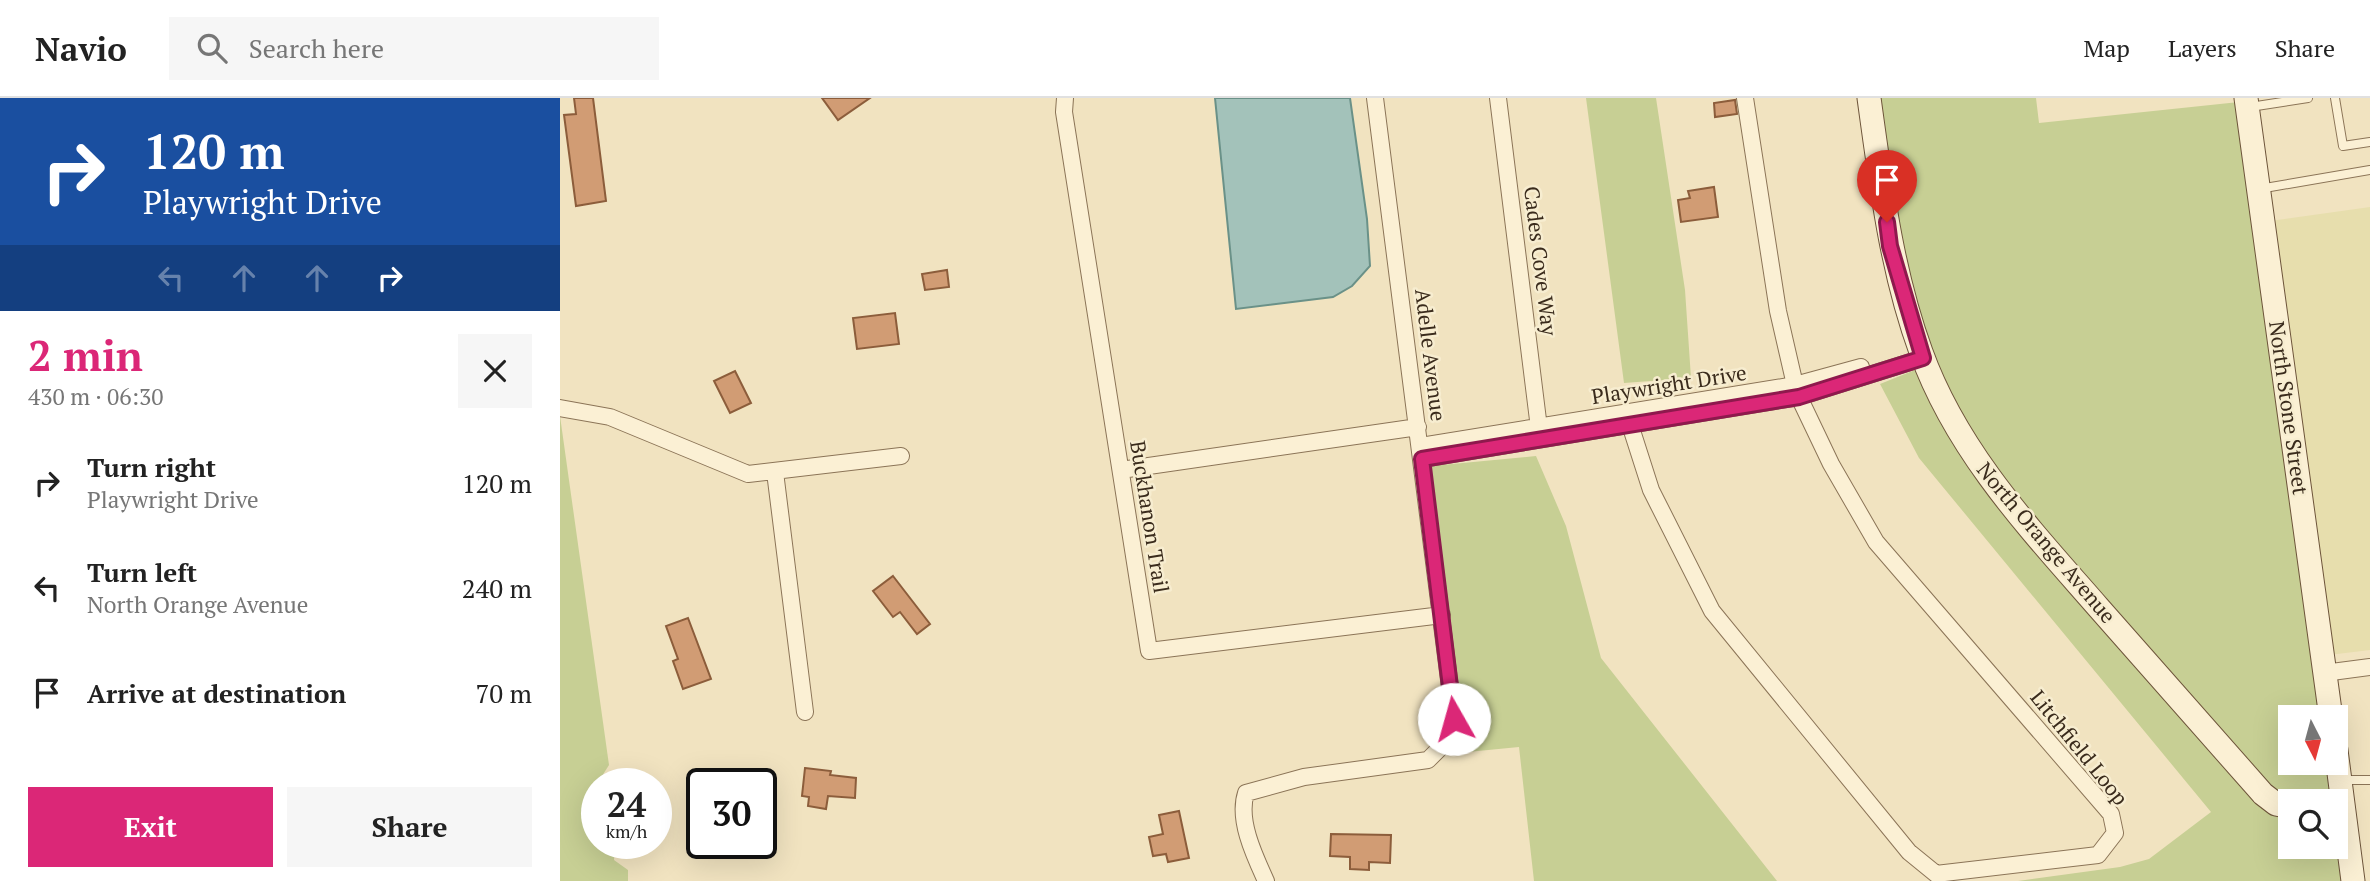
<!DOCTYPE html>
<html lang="en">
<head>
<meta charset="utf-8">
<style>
	:root { --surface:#fff; --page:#f6f6f6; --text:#222; --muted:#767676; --line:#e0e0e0; --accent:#db2777 }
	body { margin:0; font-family:"PT Serif",serif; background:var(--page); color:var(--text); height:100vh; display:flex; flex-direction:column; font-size:26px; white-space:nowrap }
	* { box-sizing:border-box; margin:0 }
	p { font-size:23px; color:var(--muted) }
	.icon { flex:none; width:38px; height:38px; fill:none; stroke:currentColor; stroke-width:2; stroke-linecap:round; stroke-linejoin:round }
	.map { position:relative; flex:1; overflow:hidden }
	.side { display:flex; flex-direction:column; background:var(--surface); width:560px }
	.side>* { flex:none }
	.guide { background:#1a4fa0; color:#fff; overflow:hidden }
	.needle { width:46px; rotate:174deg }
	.buttons { position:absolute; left:1718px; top:607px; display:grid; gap:14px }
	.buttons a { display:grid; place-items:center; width:70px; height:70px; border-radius:0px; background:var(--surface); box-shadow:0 7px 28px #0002; font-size:35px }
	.speed { position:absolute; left:21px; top:670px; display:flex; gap:14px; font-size:35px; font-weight:700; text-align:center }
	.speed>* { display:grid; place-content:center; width:91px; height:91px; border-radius:50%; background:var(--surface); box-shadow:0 7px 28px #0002; line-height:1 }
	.speed small { font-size:18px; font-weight:400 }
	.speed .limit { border:4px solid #111; border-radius:10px; background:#fff; color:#111 }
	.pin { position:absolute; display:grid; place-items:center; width:60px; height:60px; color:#fff; margin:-72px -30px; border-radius:50% 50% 50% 0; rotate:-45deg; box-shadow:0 0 7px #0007 }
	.pin .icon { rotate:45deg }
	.me { position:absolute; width:77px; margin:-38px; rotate:353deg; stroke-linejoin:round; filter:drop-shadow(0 0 5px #0008) }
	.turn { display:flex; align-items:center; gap:24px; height:147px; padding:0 28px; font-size:32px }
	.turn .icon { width:91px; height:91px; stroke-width:2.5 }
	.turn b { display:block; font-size:49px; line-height:60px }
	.lanes { display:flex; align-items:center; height:66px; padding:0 28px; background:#0003; justify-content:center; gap:35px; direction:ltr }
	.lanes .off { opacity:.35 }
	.round { display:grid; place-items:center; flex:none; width:74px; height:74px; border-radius:0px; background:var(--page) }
	.summary { display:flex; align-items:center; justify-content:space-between; height:119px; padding:0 28px }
	h1 { font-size:42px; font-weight:800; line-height:52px; color:var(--accent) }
	.button { display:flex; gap:14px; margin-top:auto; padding:14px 28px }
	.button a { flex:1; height:80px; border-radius:0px; background:var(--accent); color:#fff; font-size:28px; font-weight:800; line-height:80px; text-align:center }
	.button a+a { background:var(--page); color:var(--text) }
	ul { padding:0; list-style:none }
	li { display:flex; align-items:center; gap:21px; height:105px; padding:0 28px }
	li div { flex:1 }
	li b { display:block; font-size:26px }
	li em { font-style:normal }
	header { display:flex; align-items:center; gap:42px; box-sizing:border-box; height:98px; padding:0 35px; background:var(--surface); border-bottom:2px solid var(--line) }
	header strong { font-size:33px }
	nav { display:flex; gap:38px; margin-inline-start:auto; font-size:24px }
	.search { width:490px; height:63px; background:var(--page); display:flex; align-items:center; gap:18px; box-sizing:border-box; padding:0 24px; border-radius:0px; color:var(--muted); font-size:26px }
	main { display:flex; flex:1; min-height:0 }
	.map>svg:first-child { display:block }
</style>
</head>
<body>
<header>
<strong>Navio</strong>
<div class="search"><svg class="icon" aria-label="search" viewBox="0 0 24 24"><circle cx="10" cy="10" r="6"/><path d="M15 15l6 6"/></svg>Search here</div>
<nav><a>Map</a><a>Layers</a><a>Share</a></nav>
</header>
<main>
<section class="side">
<div class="guide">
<div class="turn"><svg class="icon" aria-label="right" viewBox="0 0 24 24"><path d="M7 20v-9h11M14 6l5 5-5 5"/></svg><div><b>120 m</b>Playwright Drive</div></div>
<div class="lanes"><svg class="icon off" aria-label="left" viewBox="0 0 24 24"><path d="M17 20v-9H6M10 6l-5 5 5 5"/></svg><svg class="icon off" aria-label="ahead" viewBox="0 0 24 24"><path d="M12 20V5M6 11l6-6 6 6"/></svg><svg class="icon off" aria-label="ahead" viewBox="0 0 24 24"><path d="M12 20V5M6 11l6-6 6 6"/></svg><svg class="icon" aria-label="right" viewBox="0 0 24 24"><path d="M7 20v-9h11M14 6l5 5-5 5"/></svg></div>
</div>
<div class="summary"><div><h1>2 min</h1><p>430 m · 06:30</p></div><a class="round"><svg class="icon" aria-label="close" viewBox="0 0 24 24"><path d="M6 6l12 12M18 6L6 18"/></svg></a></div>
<ul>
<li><svg class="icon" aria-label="right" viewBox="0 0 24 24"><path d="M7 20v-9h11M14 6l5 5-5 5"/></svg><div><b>Turn right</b><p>Playwright Drive</p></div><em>120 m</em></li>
<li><svg class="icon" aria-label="left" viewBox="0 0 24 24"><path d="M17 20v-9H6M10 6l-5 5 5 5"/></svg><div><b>Turn left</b><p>North Orange Avenue</p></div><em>240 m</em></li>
<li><svg class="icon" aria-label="arrive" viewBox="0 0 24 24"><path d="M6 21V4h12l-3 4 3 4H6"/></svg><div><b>Arrive at destination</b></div><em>70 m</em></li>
</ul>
<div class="button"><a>Exit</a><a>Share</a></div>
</section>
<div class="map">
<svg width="1810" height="783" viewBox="0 0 1810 783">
	<rect width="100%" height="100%" fill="#f1e3c0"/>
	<path fill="#e7dead" d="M 1810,109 L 1810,552 L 1769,557 L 1710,123 Z"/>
	<path fill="#c7cf94" d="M 1026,0 L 1096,0 L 1125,192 L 1131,280 L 1064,285 Z
		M 1317,0 L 1476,0 L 1479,25 L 1679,4 L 1763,619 L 1731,620 L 1731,665 L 1771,665 L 1776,701 L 1739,702 L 1718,698 L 1475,426 L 1420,355 L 1370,258 L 1338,147 Z
		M 1360,270 L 1375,307 L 1731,717 L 1731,749 L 1776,749 L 1776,718 L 1786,783 L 1458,783 L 1560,769 L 1589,761 L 1651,714 L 1359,360 L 1320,286 Z
		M 0,318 L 49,667 L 37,686 L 37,746 L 55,746 L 54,762 L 68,772 L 68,783 L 0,783 Z
		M 976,358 L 1006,428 L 1041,560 L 1217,783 L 974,783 L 959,649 L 887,656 L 897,642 L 901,619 L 871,368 Z"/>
	<path fill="#a3c2ba" stroke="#6a9188" stroke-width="2" d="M 655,0 L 790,0 L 807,121 L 810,168 L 792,188 L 773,199 L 676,211 Z"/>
	<path fill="#d19c74" stroke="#8c5d3b" stroke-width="2" d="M 14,0 L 33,0 L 46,103 L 16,108 L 4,17 L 16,16 Z
		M 262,0 L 310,0 L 278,22 Z
		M 1175,2 L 1177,16 L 1155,19 L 1154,5 Z
		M 1154,89 L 1158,119 L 1121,124 L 1118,102 L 1130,100 L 1128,93 Z
		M 387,172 L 389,189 L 365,192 L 362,176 Z
		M 335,215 L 339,246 L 297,251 L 293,220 Z
		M 175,273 L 191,305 L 170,315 L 154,283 Z
		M 333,478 L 370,526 L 357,536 L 340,514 L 333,519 L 313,493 Z
		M 128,520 L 151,581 L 123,591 L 113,563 L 118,561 L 106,528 Z
		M 245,670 L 271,673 L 270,677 L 296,680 L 295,700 L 268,698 L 266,711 L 248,708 L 249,699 L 242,698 Z
		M 619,713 L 629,760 L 608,764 L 606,756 L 593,758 L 589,739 L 603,736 L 599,717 Z
		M 771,736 L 831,737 L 830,765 L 809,764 L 809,772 L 790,771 L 790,759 L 770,758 Z"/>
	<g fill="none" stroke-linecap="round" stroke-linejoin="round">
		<defs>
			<path id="lane" d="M 1775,0 L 1783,48 L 1810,44
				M 1690,9 L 1748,0
				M 1699,91 L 1810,72
				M 1782,682 L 1810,682"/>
			<path id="street" d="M 505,0 L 504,14 L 589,553 L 882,517
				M 938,0 L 979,330
				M 1185,0 L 1218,213 L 1235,287
				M 0,310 L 50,319 L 188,376 L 341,358
				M 1066,314 L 1091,392 L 1152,513 L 1349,754 L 1376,776 L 1538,757 L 1555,735 L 1551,716 L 1316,444 L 1271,366 L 1239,299
				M 861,348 L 1235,287 L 1301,269
				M 862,361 L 1239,299 L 1363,260
				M 561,372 L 858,329
				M 215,374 L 245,614
				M 1764,575 L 1810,569
				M 706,783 C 695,759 677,722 686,695 L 744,679 L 868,662 L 887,643 L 894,621 L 815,0"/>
			<path id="secondary" d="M 1309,0 C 1321,86 1331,172 1361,254 C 1397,354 1470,431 1538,509 C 1593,572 1648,634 1703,696 L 1716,706 L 1731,709
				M 1686,0 L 1771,620
				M 1776,652 L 1793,783"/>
		</defs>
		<use href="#lane" stroke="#8b7457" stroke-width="10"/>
		<use href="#street" stroke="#8b7457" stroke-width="18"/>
		<use href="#secondary" stroke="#6d543a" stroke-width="25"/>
		<use href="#lane" stroke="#fbf0d4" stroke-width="8"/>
		<use href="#street" stroke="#fbf0d4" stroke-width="16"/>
		<use href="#secondary" stroke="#fbf0d4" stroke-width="23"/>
	</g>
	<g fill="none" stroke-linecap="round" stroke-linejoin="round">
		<defs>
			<path id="route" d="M 894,621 L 862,361 L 1239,299 L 1363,260 L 1330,148 L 1327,124"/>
		</defs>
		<use href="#route" stroke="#8e194d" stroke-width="18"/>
		<use href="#route" stroke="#db2777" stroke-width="12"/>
	</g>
	<g text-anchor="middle" stroke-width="5" stroke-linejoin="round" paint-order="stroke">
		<g font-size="21" fill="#3a2b1c" stroke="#f7edd0">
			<text transform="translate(980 163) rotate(83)" y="7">Cades Cove Way</text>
			<text transform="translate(870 257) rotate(83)" y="7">Adelle Avenue</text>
			<text transform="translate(1109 287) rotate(-9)" y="7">Playwright Drive</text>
			<text transform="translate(1728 310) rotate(82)" y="7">North Stone Street</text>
			<text transform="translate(589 419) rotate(81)" y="7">Buckhanon Trail</text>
			<text transform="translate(1486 445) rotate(50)" y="7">North Orange Avenue</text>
			<text transform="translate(1519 650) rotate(51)" y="7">Litchfield Loop</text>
		</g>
	</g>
</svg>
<div class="buttons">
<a><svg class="needle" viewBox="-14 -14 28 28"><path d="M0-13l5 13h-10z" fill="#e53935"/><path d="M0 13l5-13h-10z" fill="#767676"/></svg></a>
<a><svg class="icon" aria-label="search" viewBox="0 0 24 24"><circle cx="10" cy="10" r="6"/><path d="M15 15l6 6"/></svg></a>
</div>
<div class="speed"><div>24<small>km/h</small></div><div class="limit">30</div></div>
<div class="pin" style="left:1327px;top:124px;background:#d93025"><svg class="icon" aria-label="arrive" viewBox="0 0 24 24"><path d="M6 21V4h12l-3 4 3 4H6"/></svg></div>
<svg class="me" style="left:894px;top:621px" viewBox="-20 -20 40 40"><circle r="19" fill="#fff"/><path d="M0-13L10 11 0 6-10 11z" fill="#db2777"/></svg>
</div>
</main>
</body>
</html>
